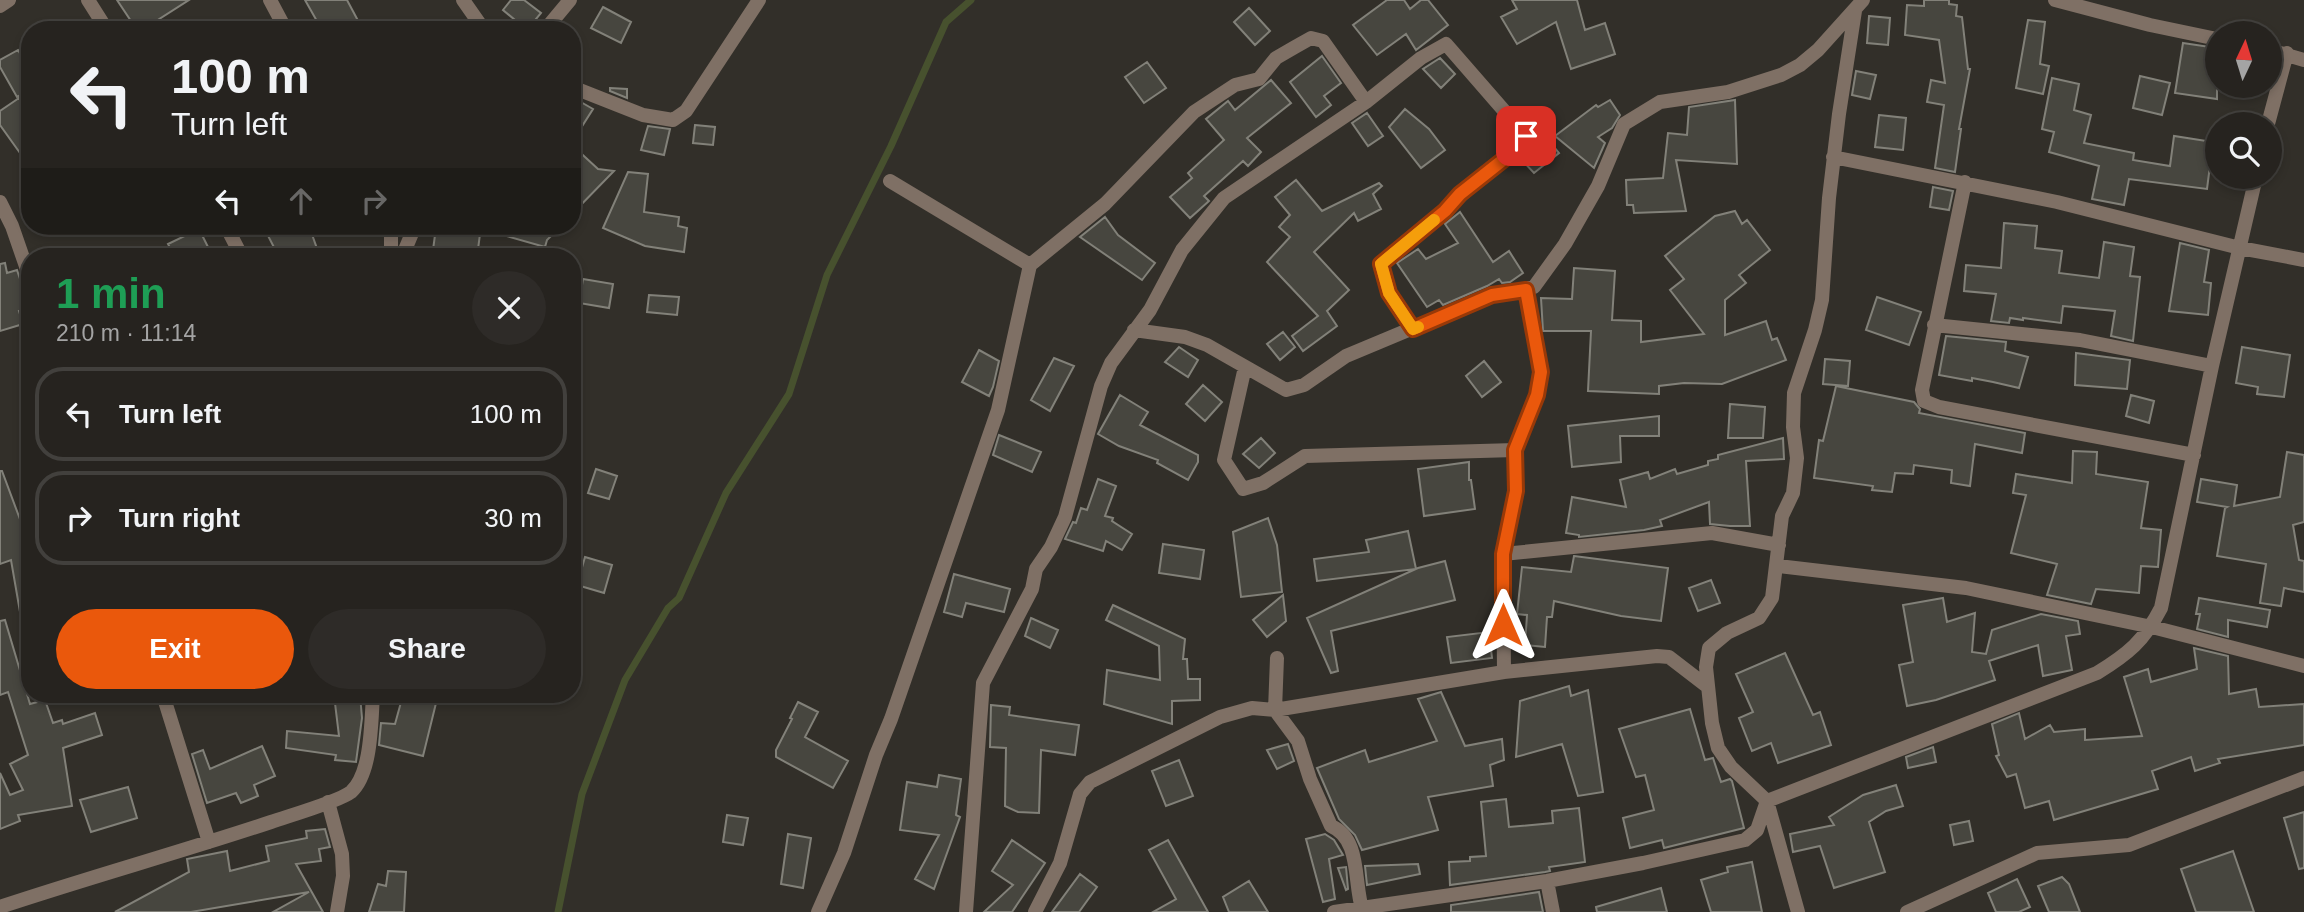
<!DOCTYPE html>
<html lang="en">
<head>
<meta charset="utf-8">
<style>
	:root { --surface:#26231f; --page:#2e2b28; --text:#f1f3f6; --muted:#a4a4a4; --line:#42403d; --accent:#ea580c }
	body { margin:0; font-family:Helvetica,sans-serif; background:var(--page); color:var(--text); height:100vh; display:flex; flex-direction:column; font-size:26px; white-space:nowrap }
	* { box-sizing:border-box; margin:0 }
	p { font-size:23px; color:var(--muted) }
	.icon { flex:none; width:38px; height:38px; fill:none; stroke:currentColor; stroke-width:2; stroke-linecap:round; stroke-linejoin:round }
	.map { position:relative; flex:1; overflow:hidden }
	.panel { position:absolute; left:21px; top:248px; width:560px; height:455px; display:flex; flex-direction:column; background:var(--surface); border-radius:28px; box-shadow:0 4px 10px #0003,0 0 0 2px var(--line) }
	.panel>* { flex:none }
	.top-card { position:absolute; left:21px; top:21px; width:560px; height:214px; border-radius:28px; box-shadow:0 4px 10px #0003,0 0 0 2px var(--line); background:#26231f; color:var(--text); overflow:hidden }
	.needle { width:46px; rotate:4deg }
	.buttons { position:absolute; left:2205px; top:21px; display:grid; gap:14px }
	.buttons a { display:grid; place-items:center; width:77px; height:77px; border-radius:50%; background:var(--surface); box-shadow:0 4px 10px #0003,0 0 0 2px var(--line); font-size:35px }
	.pin { position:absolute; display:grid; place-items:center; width:60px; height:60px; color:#fff; margin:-30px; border-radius:14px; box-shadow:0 4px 10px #0006 }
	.me { position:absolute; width:77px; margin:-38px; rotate:0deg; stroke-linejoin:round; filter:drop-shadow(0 0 5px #0008) }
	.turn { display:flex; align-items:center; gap:24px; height:147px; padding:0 35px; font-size:32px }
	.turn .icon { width:91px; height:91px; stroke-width:2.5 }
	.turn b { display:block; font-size:49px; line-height:60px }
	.lanes { display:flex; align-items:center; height:66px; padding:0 35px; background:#0003; justify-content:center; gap:35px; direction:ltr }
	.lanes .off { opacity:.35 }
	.round { display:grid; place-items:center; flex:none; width:74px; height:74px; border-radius:37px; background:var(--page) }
	.summary { display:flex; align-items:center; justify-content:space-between; height:119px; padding:0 35px }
	h1 { font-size:42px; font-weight:700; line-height:52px; color:#1e9e55 }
	.cta { display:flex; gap:14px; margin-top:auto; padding:14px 35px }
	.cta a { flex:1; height:80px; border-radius:42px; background:var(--accent); color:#fff; font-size:28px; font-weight:700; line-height:80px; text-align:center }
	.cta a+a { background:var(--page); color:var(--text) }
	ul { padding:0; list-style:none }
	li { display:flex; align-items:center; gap:21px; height:94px; margin:0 14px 10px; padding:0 21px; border:4px solid var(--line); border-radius:28px }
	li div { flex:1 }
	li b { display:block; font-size:26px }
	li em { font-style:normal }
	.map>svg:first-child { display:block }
</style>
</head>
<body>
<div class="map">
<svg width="2304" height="912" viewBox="0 0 2304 912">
	<rect width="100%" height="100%" fill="#322f29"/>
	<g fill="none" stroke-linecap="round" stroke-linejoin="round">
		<path stroke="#47512e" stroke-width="7" d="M 558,912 L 582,794 L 625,680 L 668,608 L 679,598 L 726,493 L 789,394 L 827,275 L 891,146 L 946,22 L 971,0"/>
	</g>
	<path fill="#47463f" stroke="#828179" stroke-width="2" d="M 117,0 L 189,0 L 142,30 L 137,30 Z
		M 305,0 L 347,0 L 363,30 L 322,30 Z
		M 511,0 L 524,0 L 541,13 L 527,30 L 503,10 Z
		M 1387,0 L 1404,0 L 1410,9 L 1421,0 L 1428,0 L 1448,25 L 1416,50 L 1406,34 L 1377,55 L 1353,25 Z
		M 1512,0 L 1577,0 L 1585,30 L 1605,23 L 1615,54 L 1571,69 L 1556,22 L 1517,44 L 1501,17 L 1517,9 Z
		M 1924,0 L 1949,0 L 1949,4 L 1957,5 L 1956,16 L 1962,17 L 1968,69 L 1970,69 L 1959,129 L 1961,129 L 1955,172 L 1935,168 L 1944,105 L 1927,102 L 1931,80 L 1945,83 L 1939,40 L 1905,35 L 1907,5 L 1924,6 Z
		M 603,7 L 631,22 L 621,43 L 591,28 Z
		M 1249,8 L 1270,31 L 1255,45 L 1234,22 Z
		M 1869,16 L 1890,18 L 1888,45 L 1867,43 Z
		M 2028,20 L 2045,22 L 2040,64 L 2049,66 L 2043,94 L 2016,88 Z
		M 2183,43 L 2217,48 L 2217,99 L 2175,93 Z
		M 18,50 L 30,70 L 30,90 L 17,97 L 0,67 L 0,60 Z
		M 1322,56 L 1341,83 L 1324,96 L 1331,105 L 1316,117 L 1290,82 Z
		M 1440,58 L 1455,74 L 1441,88 L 1423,69 Z
		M 1147,62 L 1166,88 L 1144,103 L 1125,77 Z
		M 1856,71 L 1876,75 L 1870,99 L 1852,95 Z
		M 2140,76 L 2170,83 L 2162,115 L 2133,108 Z
		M 2052,78 L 2079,84 L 2074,110 L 2091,115 L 2084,143 L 2134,153 L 2133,160 L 2170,166 L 2174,136 L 2213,142 L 2207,189 L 2129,179 L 2124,205 L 2092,199 L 2099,166 L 2049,152 L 2054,132 L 2042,129 Z
		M 1271,80 L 1291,103 L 1247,138 L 1261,152 L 1248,166 L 1243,161 L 1204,196 L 1209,201 L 1190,218 L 1170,197 L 1192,178 L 1188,173 L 1224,140 L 1206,119 L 1228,101 L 1235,110 Z
		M 610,88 L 627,89 L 627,98 L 610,91 Z
		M 572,97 L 593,109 L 572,142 Z
		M 19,98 L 30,113 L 30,167 L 0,125 L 0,111 Z
		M 1610,100 L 1620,115 L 1612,128 L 1598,137 L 1605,143 L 1594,168 L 1555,136 L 1596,105 L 1598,107 Z
		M 1735,100 L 1737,164 L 1676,160 L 1686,211 L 1634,213 L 1633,205 L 1627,205 L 1626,180 L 1663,178 L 1668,133 L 1687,135 L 1689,107 Z
		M 1405,109 L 1429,129 L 1445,150 L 1421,168 L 1389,127 Z
		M 1367,113 L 1383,136 L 1368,146 L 1352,123 Z
		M 1879,115 L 1906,118 L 1903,150 L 1875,147 Z
		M 695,125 L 715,127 L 713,145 L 693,143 Z
		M 648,126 L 670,129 L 664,155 L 641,150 Z
		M 1545,136 L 1559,153 L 1534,173 L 1522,160 L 1533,153 L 1535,144 Z
		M 572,145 L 598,169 L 614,171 L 572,214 Z
		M 628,172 L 648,174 L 644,212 L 679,217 L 678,226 L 687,228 L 684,252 L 645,246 L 603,228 Z
		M 1296,180 L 1322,211 L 1379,183 L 1382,186 L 1373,194 L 1381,209 L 1358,221 L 1354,213 L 1314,252 L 1349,290 L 1327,311 L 1337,326 L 1303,351 L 1292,336 L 1318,316 L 1267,262 L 1290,237 L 1279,227 L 1290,215 L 1275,197 Z
		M 1933,187 L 1953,191 L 1949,210 L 1930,207 Z
		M 1735,211 L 1742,224 L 1747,220 L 1770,250 L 1739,275 L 1746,283 L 1725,300 L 1725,335 L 1766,321 L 1772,340 L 1777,338 L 1786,360 L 1722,384 L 1684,383 L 1659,386 L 1659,394 L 1588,391 L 1591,331 L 1543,331 L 1541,298 L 1572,299 L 1574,268 L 1615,271 L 1612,320 L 1641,321 L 1641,342 L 1704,334 L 1670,290 L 1684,279 L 1665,256 L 1715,216 Z
		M 1460,212 L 1493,262 L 1509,251 L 1523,273 L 1510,282 L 1502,283 L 1499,279 L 1487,286 L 1443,305 L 1439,300 L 1427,307 L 1397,263 L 1418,249 L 1426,259 L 1458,243 L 1445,224 Z
		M 1105,217 L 1118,235 L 1155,263 L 1142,280 L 1080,237 Z
		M 2004,223 L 2037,226 L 2035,248 L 2062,251 L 2059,273 L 2099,278 L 2104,242 L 2134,247 L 2130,276 L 2140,277 L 2133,341 L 2111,336 L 2115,311 L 2063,306 L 2061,323 L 2023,318 L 2023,320 L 2010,318 L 2009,323 L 1991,321 L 1996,294 L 1964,291 L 1966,265 L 2001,268 Z
		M 263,226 L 309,226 L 320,257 L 279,257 Z
		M 489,226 L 561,226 L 547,240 L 545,247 L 489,231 Z
		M 436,228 L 480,234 L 477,257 L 432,257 Z
		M 199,229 L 213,257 L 175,257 L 168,244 Z
		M 2180,243 L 2209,250 L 2204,282 L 2211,283 L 2208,315 L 2169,311 Z
		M 5,263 L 7,273 L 17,270 L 21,282 L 28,287 L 30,308 L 19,311 L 23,324 L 0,331 L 0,264 Z
		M 583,279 L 613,284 L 609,308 L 579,303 Z
		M 649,295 L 679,297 L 677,315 L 647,312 Z
		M 1877,297 L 1921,312 L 1909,345 L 1866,330 Z
		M 1283,332 L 1295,347 L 1280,360 L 1267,344 Z
		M 1946,336 L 2006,342 L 2005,351 L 2028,357 L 2019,388 L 1993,382 L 1972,378 L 1972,381 L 1939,375 Z
		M 1179,347 L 1198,360 L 1188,377 L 1165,362 Z
		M 2242,347 L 2290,355 L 2284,397 L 2257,394 L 2258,387 L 2236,383 Z
		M 979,350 L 999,361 L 993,387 L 989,396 L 962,382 Z
		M 2076,353 L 2130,360 L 2127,389 L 2075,385 Z
		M 1054,358 L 1074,366 L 1050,411 L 1031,400 Z
		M 1825,359 L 1850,361 L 1848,386 L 1823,384 Z
		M 1484,361 L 1501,382 L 1482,397 L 1466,376 Z
		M 1203,385 L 1222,402 L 1205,421 L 1186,404 Z
		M 1836,386 L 1914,402 L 1920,409 L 1919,413 L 2025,433 L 2022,453 L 1975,444 L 1970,486 L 1951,483 L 1952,470 L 1914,465 L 1913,474 L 1895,473 L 1892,492 L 1872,490 L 1873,486 L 1814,478 L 1819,440 L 1823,441 Z
		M 1120,395 L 1148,412 L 1140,425 L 1198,455 L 1198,462 L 1188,480 L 1157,463 L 1158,460 L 1119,446 L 1098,434 Z
		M 2131,395 L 2154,401 L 2149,423 L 2126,416 Z
		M 1730,404 L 1765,407 L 1763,438 L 1728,438 Z
		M 1659,416 L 1659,436 L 1620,436 L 1621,462 L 1572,467 L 1568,426 Z
		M 999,435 L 1041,452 L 1032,472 L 993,455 Z
		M 1261,438 L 1275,453 L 1259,468 L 1243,454 Z
		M 1783,438 L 1784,459 L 1746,461 L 1750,526 L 1730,526 L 1710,524 L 1709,502 L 1660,520 L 1662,526 L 1644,530 L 1579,537 L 1579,535 L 1566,533 L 1572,497 L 1626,507 L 1620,480 L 1648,472 L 1650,479 L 1675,469 L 1677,474 L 1708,465 L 1708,461 L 1718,459 L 1718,455 Z
		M 2073,451 L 2097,452 L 2096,474 L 2148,482 L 2141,528 L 2161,530 L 2158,567 L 2141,566 L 2139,593 L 2096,589 L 2091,604 L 2047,595 L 2057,564 L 2011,553 L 2026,495 L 2013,493 L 2016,474 L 2072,483 Z
		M 2287,452 L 2304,455 L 2304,522 L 2293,525 L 2299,560 L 2304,561 L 2304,592 L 2284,588 L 2281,606 L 2260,603 L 2266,564 L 2217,556 L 2225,508 L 2227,507 L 2197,502 L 2201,479 L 2237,485 L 2234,506 L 2280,497 Z
		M 1469,462 L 1469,480 L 1471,480 L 1475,509 L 1424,516 L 1418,469 Z
		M 596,469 L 617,476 L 609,499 L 588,493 Z
		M 0,471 L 2,471 L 30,546 L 30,611 L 20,612 L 11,560 L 0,564 Z
		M 1098,479 L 1116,486 L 1105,516 L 1113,518 L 1112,521 L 1132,534 L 1122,550 L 1106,541 L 1103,551 L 1065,539 L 1073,522 L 1076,523 L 1081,508 L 1087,510 Z
		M 1268,518 L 1277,545 L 1282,592 L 1241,597 L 1233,532 Z
		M 1408,531 L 1416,569 L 1317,581 L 1314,559 L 1369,552 L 1366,540 Z
		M 1163,544 L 1204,550 L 1200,579 L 1159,573 Z
		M 1574,556 L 1668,568 L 1661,621 L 1621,616 L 1554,601 L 1552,617 L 1547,617 L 1545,647 L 1525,645 L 1527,615 L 1517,614 L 1522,567 L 1571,572 Z
		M 585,557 L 612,565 L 604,593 L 577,585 Z
		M 1445,561 L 1455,600 L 1331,631 L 1338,671 L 1331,673 L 1307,618 L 1418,568 Z
		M 954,574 L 1010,589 L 1004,612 L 966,603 L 962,617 L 944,612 Z
		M 1711,580 L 1720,603 L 1698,611 L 1689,588 Z
		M 1283,595 L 1286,621 L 1267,637 L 1253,620 Z
		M 1943,598 L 1947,622 L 1975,613 L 1972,652 L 1986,654 L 1992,630 L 2041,614 L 2078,621 L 2080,634 L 2066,636 L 2072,670 L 2043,676 L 2038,645 L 1989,661 L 1995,680 L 1936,700 L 1907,706 L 1899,665 L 1913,662 L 1903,605 Z
		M 2199,598 L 2270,610 L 2267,627 L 2228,620 L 2228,637 L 2197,629 L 2200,614 L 2196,614 Z
		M 1113,605 L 1185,639 L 1183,659 L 1187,659 L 1188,679 L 1200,679 L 1200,700 L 1172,701 L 1172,724 L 1104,704 L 1107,670 L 1160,680 L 1159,646 L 1106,620 Z
		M 1031,618 L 1058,630 L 1050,648 L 1025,636 Z
		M 5,620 L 30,704 L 45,700 L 53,723 L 62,720 L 63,724 L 95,713 L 102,735 L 63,748 L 72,806 L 18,815 L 20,821 L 0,829 L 0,773 L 10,795 L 23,790 L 10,764 L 28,755 L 8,692 L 0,695 L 0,621 Z
		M 1489,632 L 1492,658 L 1451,663 L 1447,637 Z
		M 2194,648 L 2228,656 L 2229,694 L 2256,689 L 2259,707 L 2304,704 L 2304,745 L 2218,759 L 2220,763 L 2195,771 L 2191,757 L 2152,771 L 2158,789 L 2054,820 L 2049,801 L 2025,808 L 2016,774 L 2007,777 L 1996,756 L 1999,755 L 1992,724 L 2019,713 L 2025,739 L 2050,725 L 2054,732 L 2085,729 L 2085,740 L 2142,736 L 2124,677 L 2148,669 L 2151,682 L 2197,669 Z
		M 1785,653 L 1813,715 L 1820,712 L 1831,745 L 1778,763 L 1771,743 L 1752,751 L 1739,718 L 1753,712 L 1736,674 Z
		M 1569,686 L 1571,696 L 1588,690 L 1603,792 L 1578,796 L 1562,744 L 1516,757 L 1520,701 Z
		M 1441,692 L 1465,746 L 1502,739 L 1504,760 L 1490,765 L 1493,786 L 1428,797 L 1438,830 L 1362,850 L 1355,835 L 1339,819 L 1317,768 L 1365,750 L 1369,762 L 1437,741 L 1418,699 Z
		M 334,695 L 360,695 L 362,718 L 356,762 L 335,760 L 336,755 L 286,748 L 287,731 L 339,736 Z
		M 403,695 L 438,695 L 423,756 L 379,745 L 381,723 L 395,724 Z
		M 798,702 L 818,712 L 805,737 L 848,761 L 833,788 L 776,757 L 776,750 L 792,719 L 790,718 Z
		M 991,705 L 1010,707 L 1009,715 L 1079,725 L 1075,755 L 1041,750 L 1039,813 L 1018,812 L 1005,806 L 1006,748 L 990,747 Z
		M 1690,709 L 1705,760 L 1713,758 L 1721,782 L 1730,779 L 1732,781 L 1744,828 L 1664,848 L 1662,840 L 1630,848 L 1623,818 L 1654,810 L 1645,775 L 1636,777 L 1619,729 Z
		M 1288,744 L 1294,761 L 1277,769 L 1267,750 Z
		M 262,746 L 275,776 L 254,785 L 258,796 L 241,803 L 236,793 L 207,803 L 192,754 L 203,750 L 210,769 Z
		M 1933,747 L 1936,762 L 1908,768 L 1906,757 Z
		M 1179,760 L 1193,796 L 1166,806 L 1152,771 Z
		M 939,775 L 961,779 L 956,815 L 960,817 L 934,889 L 915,879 L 939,835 L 900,830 L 907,782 L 937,787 Z
		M 1896,785 L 1903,806 L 1886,811 L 1869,822 L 1885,872 L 1834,888 L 1820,846 L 1793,852 L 1790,834 L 1834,825 L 1829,817 L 1863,795 Z
		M 128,787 L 137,818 L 91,832 L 80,800 Z
		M 1506,799 L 1509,827 L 1553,823 L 1552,811 L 1579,808 L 1585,862 L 1549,867 L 1550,871 L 1545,872 L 1450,885 L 1449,862 L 1470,861 L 1470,857 L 1486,856 L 1481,802 Z
		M 2304,812 L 2304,868 L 2299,869 L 2284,818 Z
		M 727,815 L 748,818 L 743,845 L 723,842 Z
		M 1969,821 L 1973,841 L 1954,845 L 1950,825 Z
		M 325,829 L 330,847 L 319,849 L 321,861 L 296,864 L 323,912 L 273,912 L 309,892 L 191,912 L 115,912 L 189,872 L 187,859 L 227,851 L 230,871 L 269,861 L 266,846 L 307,838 L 306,831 Z
		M 788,834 L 811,838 L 803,888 L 781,884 Z
		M 1325,834 L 1334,840 L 1343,855 L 1329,859 L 1335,899 L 1323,902 L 1306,839 Z
		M 1012,840 L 1045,863 L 1012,912 L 984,912 L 1013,885 L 992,871 Z
		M 1168,840 L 1208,912 L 1153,912 L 1176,899 L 1149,850 Z
		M 2233,851 L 2254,912 L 2196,912 L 2181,869 Z
		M 1752,862 L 1762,912 L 1711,912 L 1701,880 L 1728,872 L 1727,867 Z
		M 1418,864 L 1420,874 L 1367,885 L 1365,866 Z
		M 1346,867 L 1348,889 L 1346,890 L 1338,868 Z
		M 388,871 L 406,872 L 404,912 L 369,912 L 378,884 L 386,886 Z
		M 1080,874 L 1097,887 L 1079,912 L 1052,912 Z
		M 2062,877 L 2069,884 L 2080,912 L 2049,912 L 2038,886 Z
		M 2017,879 L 2030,907 L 2019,912 L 1996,912 L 1988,893 Z
		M 1249,881 L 1268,912 L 1229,912 L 1223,897 Z
		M 1661,888 L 1667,912 L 1597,912 L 1596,907 Z
		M 1539,892 L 1543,912 L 1451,912 L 1451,905 Z"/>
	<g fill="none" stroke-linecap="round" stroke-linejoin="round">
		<path stroke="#7f7065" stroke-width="14" d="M 88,0 L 107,30
			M 270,0 L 286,30
			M 463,0 L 484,30
			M 2055,0 L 2150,25 L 2217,39
			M 0,6 L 9,0
			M 545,30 L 570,0
			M 2270,50 L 2304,60
			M 572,87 L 643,115 L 673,120 L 686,111 L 759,0
			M 2268,124 L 2287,53
			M 1833,157 L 2057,202 L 2240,248 L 2304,260
			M 890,181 L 1030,265
			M 1965,182 L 1922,390 L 1924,401 L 1939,407 L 2194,455
			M 0,202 L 12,226 L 30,278
			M 226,226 L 242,257
			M 391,226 L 391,257
			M 402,257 L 415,226
			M 1934,325 L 2080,340 L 2212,366
			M 1134,330 L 1185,337 L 1207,345 L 1286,390 L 1304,385 L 1346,356 L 1492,295 L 1534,287 L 1565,244 L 1598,186 L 1624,124 L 1660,102 L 1728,92 L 1781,75 L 1800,65 L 1818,50 L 1863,0
			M 1245,367 L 1224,460 L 1243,489 L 1263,483 L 1305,456 L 1515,450
			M 1503,554 L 1712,533 L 1779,545
			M 1778,566 L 1966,588 L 2152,627 L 2304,666
			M 1277,658 L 1275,710 L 1298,741 L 1310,779 L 1331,826 C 1362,839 1353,884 1363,912
			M 1504,672 L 1503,554 L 1515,491 L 1515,450 L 1537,395 L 1541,372 L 1526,290
			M 163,695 L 209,842
			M 328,802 L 342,854 L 343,876 L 337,912
			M 1547,881 L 1553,912
			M 0,907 C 90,877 181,852 271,822 C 288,816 338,802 351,792 C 372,773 371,722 373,695
			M 818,912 L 844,853 L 876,755 L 891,719 L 998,410 L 1030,265 L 1105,204 L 1194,112 L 1235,85 L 1259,79 L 1276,58 L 1295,47 L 1311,38 L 1323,41 L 1366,102
			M 966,912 L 983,683 L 1032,589 L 1036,569 L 1051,547 L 1065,517 L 1101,386 L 1111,363 L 1150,310 L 1182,250 L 1224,198 L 1366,102 L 1421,58 L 1446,44 L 1526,136 L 1525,147 C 1494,163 1470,187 1445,211 C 1425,230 1402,246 1381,264 L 1389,293 L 1413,329
			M 1035,912 L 1060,863 L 1080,794 L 1090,782 L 1220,717 L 1252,708 L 1275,710 L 1504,672 L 1657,656 L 1669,657 L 1708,687
			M 1334,912 L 1547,881 L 1643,863 L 1745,840 L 1757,830 L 1767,801 L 2097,673 C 2128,654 2144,641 2161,608 L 2212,366 L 2256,177
			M 1798,912 L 1767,801 L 1731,767 L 1718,748 L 1712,723 L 1706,667 L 1709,648 L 1727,633 L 1759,618 L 1772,598 L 1782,516 L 1793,493 L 1797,458 L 1793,427 L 1794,393 L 1815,330 L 1822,300 L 1829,198 L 1839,114 L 1855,11
			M 1907,912 L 2037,853 L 2129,845 L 2304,778"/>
	</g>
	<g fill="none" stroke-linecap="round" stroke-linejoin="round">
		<defs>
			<path id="route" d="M 1503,625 L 1503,554 L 1516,491 L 1515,450 L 1537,395 L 1541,372 L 1526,290 L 1492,295 L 1413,329 L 1389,293 L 1381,264 L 1445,211 L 1460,194 L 1508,156 L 1525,147 L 1526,136"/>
		</defs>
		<use href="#route" stroke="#983908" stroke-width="18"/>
		<use href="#route" stroke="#ea580c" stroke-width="12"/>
		<path stroke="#f59e0b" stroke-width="12" d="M 1418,327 L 1413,329 L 1389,293 L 1381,264 L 1434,220"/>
	</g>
</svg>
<div class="buttons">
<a><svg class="needle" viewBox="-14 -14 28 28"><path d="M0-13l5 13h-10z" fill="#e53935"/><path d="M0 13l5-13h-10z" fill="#a4a4a4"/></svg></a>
<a><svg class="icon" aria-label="search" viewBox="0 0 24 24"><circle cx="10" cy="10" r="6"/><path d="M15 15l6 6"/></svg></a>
</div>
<div class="pin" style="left:1526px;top:136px;background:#d93025"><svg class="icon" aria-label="arrive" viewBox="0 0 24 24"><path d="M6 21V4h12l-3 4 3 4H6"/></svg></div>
<svg class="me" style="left:1503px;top:625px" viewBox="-20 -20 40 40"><path d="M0-17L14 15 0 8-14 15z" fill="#ea580c" stroke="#fff" stroke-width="4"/></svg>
<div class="top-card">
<div class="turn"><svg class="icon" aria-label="left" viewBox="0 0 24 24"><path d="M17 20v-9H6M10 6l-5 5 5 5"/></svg><div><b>100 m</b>Turn left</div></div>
<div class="lanes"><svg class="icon" aria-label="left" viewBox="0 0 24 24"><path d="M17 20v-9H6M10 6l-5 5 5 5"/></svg><svg class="icon off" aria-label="ahead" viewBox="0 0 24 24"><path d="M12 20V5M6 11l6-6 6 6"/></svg><svg class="icon off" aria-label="right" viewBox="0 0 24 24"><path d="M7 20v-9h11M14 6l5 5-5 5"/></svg></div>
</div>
<section class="panel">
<div class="summary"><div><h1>1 min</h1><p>210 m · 11:14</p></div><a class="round"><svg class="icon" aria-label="close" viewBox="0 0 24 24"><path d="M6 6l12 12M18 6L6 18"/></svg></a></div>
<ul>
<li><svg class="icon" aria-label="left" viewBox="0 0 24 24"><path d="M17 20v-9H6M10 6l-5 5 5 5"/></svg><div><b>Turn left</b></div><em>100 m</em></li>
<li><svg class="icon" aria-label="right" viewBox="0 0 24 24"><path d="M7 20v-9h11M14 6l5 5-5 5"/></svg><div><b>Turn right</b></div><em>30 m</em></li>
</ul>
<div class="cta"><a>Exit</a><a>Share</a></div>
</section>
</div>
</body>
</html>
